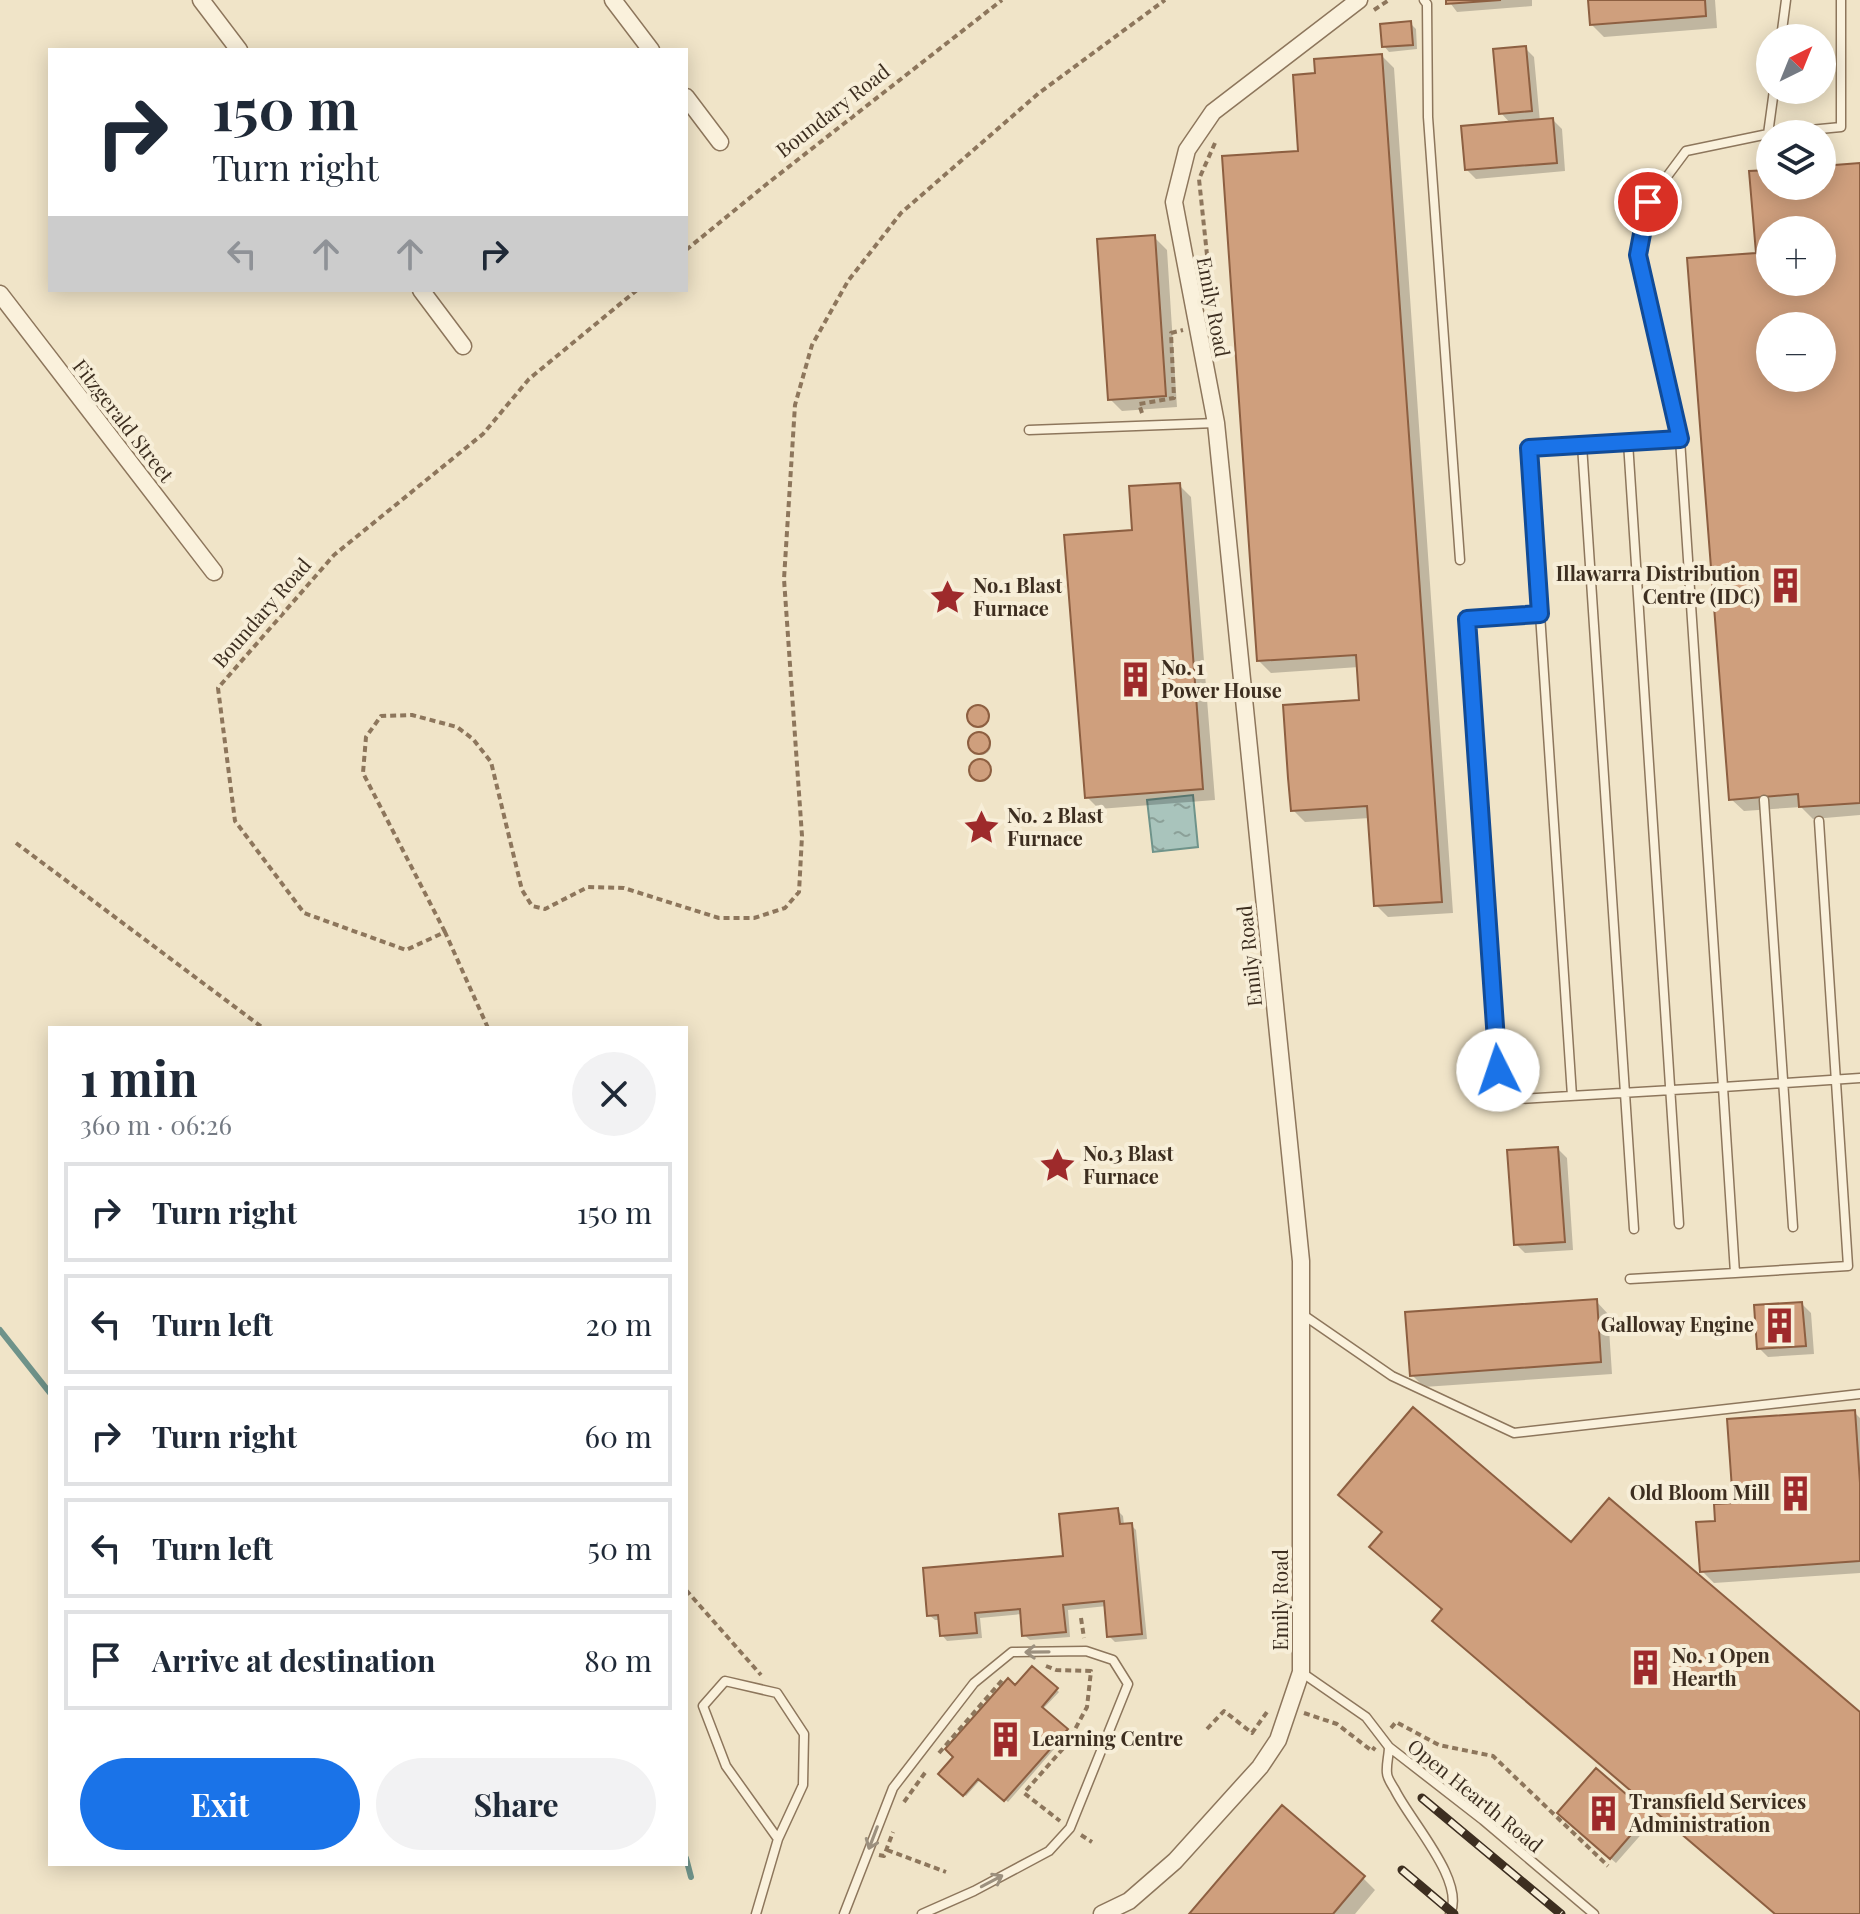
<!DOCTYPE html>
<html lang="en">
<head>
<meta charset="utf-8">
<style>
	:root { --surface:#fff; --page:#f2f2f3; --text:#1f2937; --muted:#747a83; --line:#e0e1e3; --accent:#1a73e8 }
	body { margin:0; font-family:"Playfair Display",serif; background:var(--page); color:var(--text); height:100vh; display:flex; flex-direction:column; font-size:30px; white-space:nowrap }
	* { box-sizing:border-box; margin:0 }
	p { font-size:26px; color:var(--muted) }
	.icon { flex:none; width:44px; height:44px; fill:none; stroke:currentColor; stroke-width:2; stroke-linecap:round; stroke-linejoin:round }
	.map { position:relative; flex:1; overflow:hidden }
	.drawer { position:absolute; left:48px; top:1026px; width:640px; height:840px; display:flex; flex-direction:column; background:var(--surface); border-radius:0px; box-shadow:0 4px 20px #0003 }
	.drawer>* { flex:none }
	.guide { position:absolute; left:48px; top:48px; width:640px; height:244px; border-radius:0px; box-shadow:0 4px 20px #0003; background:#fff; color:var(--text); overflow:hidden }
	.needle { width:52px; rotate:43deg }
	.controls { position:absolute; left:1756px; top:24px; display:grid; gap:16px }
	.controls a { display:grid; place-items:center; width:80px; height:80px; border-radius:50%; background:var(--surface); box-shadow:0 4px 20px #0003; font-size:40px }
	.pin { position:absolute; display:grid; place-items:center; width:68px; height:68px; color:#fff; margin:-34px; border:4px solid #fff; border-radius:50%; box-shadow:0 2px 8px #0007 }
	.me { position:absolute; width:88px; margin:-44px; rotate:356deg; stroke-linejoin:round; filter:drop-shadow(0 0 6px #0008) }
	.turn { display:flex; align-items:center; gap:28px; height:168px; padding:0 32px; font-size:36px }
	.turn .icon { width:104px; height:104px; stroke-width:2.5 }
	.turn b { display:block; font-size:56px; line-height:68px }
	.lanes { display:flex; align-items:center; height:76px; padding:0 32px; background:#0003; justify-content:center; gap:40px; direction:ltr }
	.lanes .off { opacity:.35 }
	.round { display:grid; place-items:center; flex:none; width:84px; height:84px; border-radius:42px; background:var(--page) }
	.head { display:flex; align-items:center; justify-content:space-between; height:136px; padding:0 32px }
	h1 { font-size:48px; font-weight:700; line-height:60px }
	.cta { display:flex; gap:16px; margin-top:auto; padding:16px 32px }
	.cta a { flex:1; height:92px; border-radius:48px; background:var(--accent); color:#fff; font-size:32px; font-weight:700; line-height:92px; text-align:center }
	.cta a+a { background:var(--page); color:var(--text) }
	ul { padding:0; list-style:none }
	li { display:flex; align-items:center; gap:24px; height:100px; margin:0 16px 12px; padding:0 16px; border:4px solid var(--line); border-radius:0px }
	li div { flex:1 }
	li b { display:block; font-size:30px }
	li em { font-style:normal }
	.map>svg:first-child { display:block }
</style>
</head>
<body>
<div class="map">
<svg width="1860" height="1914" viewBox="0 0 1860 1914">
	<defs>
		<pattern id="water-ripples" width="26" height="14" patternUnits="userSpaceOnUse" patternTransform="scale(2)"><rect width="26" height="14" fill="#a9c4bc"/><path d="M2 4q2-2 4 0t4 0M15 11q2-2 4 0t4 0" fill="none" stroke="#8ba098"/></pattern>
	</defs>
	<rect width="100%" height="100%" fill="#f0e4c8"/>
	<path fill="url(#water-ripples)" stroke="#6f938a" stroke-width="2" d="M 1193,795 L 1198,847 L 1153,852 L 1147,800 Z"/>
	<path fill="#0003" fill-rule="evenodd" d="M 1448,0 L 1532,0 L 1532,6 L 1457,12 Z
		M 1590,0 L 1715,0 L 1717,28 L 1604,37 L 1592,25 Z
		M 1410,23 L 1416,29 L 1417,49 L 1389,52 L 1384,46 Z
		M 1525,48 L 1534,57 L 1540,122 L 1553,120 L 1562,129 L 1565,171 L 1476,179 L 1467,170 L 1511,124 L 1501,113 Z
		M 1382,56 L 1394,68 L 1453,913 L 1388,917 L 1376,905 L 1370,818 L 1305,822 L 1293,810 L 1362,702 L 1359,667 L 1271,673 L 1259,661 L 1300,153 L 1318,75 Z
		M 1860,165 L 1860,815 L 1813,819 L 1801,807 L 1744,811 L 1731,799 L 1758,254 L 1770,172 L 1770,186 L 1822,186 L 1822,168 ZM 1770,230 L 1822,230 L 1822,282 L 1770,282 ZM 1770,326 L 1822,326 L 1822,378 L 1770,378 Z
		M 1154,237 L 1167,250 L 1177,407 L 1122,411 L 1110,399 Z
		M 1179,485 L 1191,497 L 1215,800 L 1099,809 L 1087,797 L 1134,532 Z
		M969 718a10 10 0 1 1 20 0a10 10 0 1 1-20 0Z
		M971 745a10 10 0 1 1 20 0a10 10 0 1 1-20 0Z
		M971 772a10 10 0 1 1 20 0a10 10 0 1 1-20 0Z
		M 1558,1149 L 1567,1158 L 1573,1250 L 1525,1253 L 1516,1244 Z
		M 1596,1301 L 1608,1314 L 1612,1374 L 1424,1387 L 1412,1375 Z
		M 1802,1304 L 1811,1313 L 1814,1354 L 1768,1357 L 1759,1348 Z
		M 1854,1412 L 1860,1418 L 1860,1573 L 1714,1583 L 1702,1571 L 1717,1522 L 1735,1505 Z
		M 1118,1511 L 1123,1516 L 1124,1525 L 1131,1525 L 1136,1530 L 1147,1639 L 1115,1642 L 1109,1636 L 1107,1606 L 1068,1610 L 1070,1637 L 1030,1640 L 1024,1635 L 1022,1614 L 980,1618 L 982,1638 L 947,1641 L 942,1635 L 940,1620 L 935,1620 L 929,1615 L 1065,1558 Z
		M 1033,1669 L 1059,1692 L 1042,1710 L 1068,1733 L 1008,1802 L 981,1779 L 966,1796 L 941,1774 Z
		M 1647,1816 L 1653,1821 L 1616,1863 L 1565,1819 Z
		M 1363,1878 L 1375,1890 L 1355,1914 L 1191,1914 Z"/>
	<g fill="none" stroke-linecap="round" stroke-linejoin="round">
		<path stroke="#6f938a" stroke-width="6" d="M 0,1330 L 50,1393
			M 686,1858 L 691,1877"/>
	</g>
	<path fill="#cf9f7d" stroke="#8d5f41" stroke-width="2" fill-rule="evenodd" d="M 1446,0 L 1501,0 L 1446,4 Z
		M 1588,0 L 1705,0 L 1706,16 L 1590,25 Z
		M 1411,21 L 1413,45 L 1382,47 L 1380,24 Z
		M 1526,46 L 1532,111 L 1499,114 L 1493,49 Z
		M 1382,54 L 1442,902 L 1374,906 L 1367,806 L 1291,811 L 1288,778 L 1283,705 L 1359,700 L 1356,655 L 1257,661 L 1222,156 L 1298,151 L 1293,75 L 1315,73 L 1314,59 Z
		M 1553,118 L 1557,163 L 1465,170 L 1461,126 Z
		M 1860,163 L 1860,803 L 1799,807 L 1798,794 L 1729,800 L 1687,258 L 1756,253 L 1749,171 L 1770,170 L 1770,186 L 1822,186 L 1822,166 ZM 1770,230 L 1822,230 L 1822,282 L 1770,282 ZM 1770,326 L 1822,326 L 1822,378 L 1770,378 Z
		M 1155,235 L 1166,396 L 1108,400 L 1097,239 Z
		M 1180,483 L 1203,789 L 1085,798 L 1064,535 L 1132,530 L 1129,486 Z
		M967 716a11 11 0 1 1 22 0a11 11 0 1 1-22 0Z
		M968 743a11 11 0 1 1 22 0a11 11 0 1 1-22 0Z
		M969 770a11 11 0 1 1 22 0a11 11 0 1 1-22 0Z
		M 1558,1147 L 1565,1242 L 1514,1245 L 1507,1150 Z
		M 1597,1299 L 1601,1362 L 1410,1376 L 1405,1312 Z
		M 1802,1302 L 1806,1346 L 1757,1349 L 1754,1305 Z
		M 1413,1407 L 1571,1542 L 1609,1498 L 1860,1712 L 1860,1914 L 1775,1914 L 1432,1621 L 1442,1609 L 1369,1547 L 1382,1532 L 1338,1495 Z
		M 1855,1410 L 1860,1483 L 1860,1561 L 1700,1572 L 1696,1522 L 1715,1521 L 1714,1504 L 1733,1503 L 1727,1419 Z
		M 1118,1508 L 1120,1524 L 1132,1523 L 1142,1634 L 1107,1637 L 1104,1601 L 1063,1605 L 1066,1632 L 1022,1636 L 1020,1609 L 975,1613 L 977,1633 L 940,1636 L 938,1615 L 927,1616 L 923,1568 L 1063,1556 L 1059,1514 Z
		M 1032,1666 L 1058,1688 L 1042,1707 L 1068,1729 L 1004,1801 L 978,1779 L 963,1796 L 938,1774 L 953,1757 L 945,1749 L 1008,1678 L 1015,1685 Z
		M 1596,1768 L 1649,1814 L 1610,1859 L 1557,1813 Z
		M 1282,1805 L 1365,1876 L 1333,1914 L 1189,1914 Z"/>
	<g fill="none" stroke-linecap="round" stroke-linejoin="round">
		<defs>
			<path id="lane" d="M 1424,0 L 1427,4 L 1428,117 L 1460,560
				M 1781,38 L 1786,0
				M 1774,90 L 1768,134 L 1841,127 L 1841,0
				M 1768,134 L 1686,151 L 1648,202 L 1638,255 L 1680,439 L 1723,1087 L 1860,1078
				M 1029,430 L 1216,423
				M 1628,442 L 1679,1224
				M 1582,445 L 1634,1229
				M 1540,614 L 1467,619 L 1501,1100 L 1723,1087 L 1735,1273 L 1630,1279
				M 1764,800 L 1793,1227
				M 1572,1096 L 1529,448 L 1680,439
				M 1735,1273 L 1848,1266 L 1819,821
				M 1302,1314 L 1392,1376 L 1514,1433 L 1860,1394
				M 1301,1672 L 1366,1717 L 1389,1747 L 1483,1820 L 1594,1914
				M 1389,1747 C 1389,1755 1386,1765 1387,1773 C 1387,1778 1392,1785 1395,1790 C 1410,1821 1466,1881 1450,1914
				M 756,1914 L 778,1839 L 803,1785 L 804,1734 L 777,1693 L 725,1681 L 703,1706 L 726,1766 L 778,1839
				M 844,1914 L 893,1788 L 974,1683 L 1012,1652 L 1086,1651 L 1113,1660 L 1128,1684 L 1070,1828 L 1049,1851 L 974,1891 L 922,1914"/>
			<path id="street" d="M 201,0 L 239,50
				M 613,0 L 651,50
				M 686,97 L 720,142
				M 421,290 L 463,346
				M 0,294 L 214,572
				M 1102,1914 L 1129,1901 L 1175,1861 L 1260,1767 L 1278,1740 L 1301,1672 L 1301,1261 L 1216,423 L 1174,202 L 1187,150 L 1213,112 L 1359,0"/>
		</defs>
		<use href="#lane" stroke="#8d765c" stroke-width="11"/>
		<use href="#street" stroke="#8d765c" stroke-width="19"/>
		<path stroke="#8d765c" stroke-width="4" stroke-dasharray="6 4" stroke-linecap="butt" d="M 1374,10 L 1389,0
			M 686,250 L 768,183 L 1002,0
			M 1215,322 L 1218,321 L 1211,293 L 1199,179 L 1215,143
			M 1142,413 L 1139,404 L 1174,398 L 1171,333 L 1183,330
			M 16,843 L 263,1028
			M 445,932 L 363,773 L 366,737 L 381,716 L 412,715 L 457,727 L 473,739 L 491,762 L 522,890 L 532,906 L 545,909 L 588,887 L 624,888 L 719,918 L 754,918 L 785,908 L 799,892 L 802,836 L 784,579 L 795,405 L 812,345 L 848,281 L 901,213 L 1039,93 L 1165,0
			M 488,1028 L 445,932 L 406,950 L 304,913 L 235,821 L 218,688 L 334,555 L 483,434 L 529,379 L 637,290
			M 686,1590 L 761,1675
			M 1081,1618 L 1084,1638
			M 1046,1666 L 1056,1670 L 1091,1671 L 1087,1707 L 1067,1744 L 1024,1793 L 1060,1821
			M 1304,1713 L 1337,1724 L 1372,1751 L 1375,1747
			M 1391,1728 L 1396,1722 L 1439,1745 L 1493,1756 L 1608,1866
			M 1207,1729 L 1224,1711 L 1252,1733 L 1267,1712
			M 939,1753 L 1004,1678
			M 904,1802 L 927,1770
			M 1081,1835 L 1092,1842
			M 887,1850 L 946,1872
			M 879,1855 L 884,1856 L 893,1832"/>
		<use href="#lane" stroke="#faf1dc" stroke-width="8"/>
		<use href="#street" stroke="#faf1dc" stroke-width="16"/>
		<defs>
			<path id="rail" d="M 1422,1798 L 1561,1914
				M 1402,1870 L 1454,1914"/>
		</defs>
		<use href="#rail" stroke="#3d2e20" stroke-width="9"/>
		<use href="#rail" stroke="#f7eed8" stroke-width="6" stroke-dasharray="18" stroke-linecap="butt"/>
	</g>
	<defs><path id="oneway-shaft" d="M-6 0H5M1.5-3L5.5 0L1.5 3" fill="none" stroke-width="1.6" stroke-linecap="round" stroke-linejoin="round" transform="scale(2)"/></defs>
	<g stroke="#9c907e">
		<use href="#oneway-shaft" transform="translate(1037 1652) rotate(179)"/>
		<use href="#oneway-shaft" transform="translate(873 1838) rotate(111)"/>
		<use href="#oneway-shaft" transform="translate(992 1881) rotate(-28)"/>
	</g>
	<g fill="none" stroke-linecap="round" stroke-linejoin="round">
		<defs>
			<path id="route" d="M 1498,1070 L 1467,619 L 1540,614 L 1529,448 L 1680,439 L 1638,255 L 1648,202"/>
		</defs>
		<use href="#route" stroke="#114b97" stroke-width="20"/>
		<use href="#route" stroke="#1a73e8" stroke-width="14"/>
	</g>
	<defs>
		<symbol id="building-bare" viewBox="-9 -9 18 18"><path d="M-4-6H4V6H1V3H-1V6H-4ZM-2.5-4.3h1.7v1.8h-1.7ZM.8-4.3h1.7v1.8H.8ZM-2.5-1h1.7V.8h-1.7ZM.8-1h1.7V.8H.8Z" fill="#9e2a2b" stroke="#f7eed8" stroke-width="2.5" paint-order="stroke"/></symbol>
		<symbol id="sight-bare" viewBox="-9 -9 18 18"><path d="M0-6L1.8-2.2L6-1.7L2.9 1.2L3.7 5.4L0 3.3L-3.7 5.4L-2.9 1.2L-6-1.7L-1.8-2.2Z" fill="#9e2a2b" stroke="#f7eed8" stroke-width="2.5" paint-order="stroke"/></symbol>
	</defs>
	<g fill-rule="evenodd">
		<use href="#building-bare" x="1760" y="560" width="51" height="51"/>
		<use href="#sight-bare" x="922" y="572" width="51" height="51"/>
		<use href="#building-bare" x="1110" y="654" width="51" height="51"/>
		<use href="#sight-bare" x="956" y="802" width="51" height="51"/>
		<use href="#sight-bare" x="1032" y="1140" width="51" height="51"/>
		<use href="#building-bare" x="1754" y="1300" width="51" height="51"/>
		<use href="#building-bare" x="1770" y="1468" width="51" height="51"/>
		<use href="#building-bare" x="1620" y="1642" width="51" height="51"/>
		<use href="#building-bare" x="980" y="1714" width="51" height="51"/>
		<use href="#building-bare" x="1578" y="1788" width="51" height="51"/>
	</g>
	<g text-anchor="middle" stroke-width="8" stroke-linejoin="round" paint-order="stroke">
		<g font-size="20" fill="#3d2e20" stroke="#f7eed8">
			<text transform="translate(833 111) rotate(-38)" y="7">Boundary Road</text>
			<text transform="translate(1213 307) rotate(79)" y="7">Emily Road</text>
			<text transform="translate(123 421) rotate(52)" y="7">Fitzgerald Street</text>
			<text transform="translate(262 613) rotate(-49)" y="7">Boundary Road</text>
			<text transform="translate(1250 956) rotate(-96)" y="7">Emily Road</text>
			<text transform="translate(1281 1600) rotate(-90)" y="7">Emily Road</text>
			<text transform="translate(1475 1796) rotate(39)" y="7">Open Hearth Road</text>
		</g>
		<g font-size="20" font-weight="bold" fill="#3d2e20" stroke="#f7eed8" text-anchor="start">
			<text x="1760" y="581" text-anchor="end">Illawarra Distribution<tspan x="1760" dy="23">Centre (IDC)</tspan></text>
			<text x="973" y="593">No.1 Blast<tspan x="973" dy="23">Furnace</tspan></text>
			<text x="1161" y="675">No. 1<tspan x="1161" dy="23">Power House</tspan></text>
			<text x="1007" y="823">No. 2 Blast<tspan x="1007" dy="23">Furnace</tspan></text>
			<text x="1083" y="1161">No.3 Blast<tspan x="1083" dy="23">Furnace</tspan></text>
			<text x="1754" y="1332" text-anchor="end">Galloway Engine</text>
			<text x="1770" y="1500" text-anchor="end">Old Bloom Mill</text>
			<text x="1672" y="1663">No. 1 Open<tspan x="1672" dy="23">Hearth</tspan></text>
			<text x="1032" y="1746">Learning Centre</text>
			<text x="1629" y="1809">Transfield Services<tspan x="1629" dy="23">Administration</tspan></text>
		</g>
	</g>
</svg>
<div class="controls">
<a><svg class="needle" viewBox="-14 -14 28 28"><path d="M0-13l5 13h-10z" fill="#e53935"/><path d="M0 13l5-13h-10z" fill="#747a83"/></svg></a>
<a><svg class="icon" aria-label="layers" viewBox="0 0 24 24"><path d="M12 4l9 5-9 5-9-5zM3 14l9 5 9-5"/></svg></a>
<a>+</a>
<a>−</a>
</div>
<div class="pin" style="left:1648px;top:202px;background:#d93025"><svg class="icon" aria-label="arrive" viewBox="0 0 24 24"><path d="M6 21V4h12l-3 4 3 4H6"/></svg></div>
<svg class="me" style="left:1498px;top:1070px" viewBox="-20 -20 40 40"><circle r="19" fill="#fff"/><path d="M0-13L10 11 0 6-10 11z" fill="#1a73e8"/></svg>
<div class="guide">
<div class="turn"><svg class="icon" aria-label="right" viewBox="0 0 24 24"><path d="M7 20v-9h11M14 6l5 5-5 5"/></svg><div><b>150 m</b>Turn right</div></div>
<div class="lanes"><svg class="icon off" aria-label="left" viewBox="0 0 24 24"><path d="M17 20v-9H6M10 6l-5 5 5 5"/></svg><svg class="icon off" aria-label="ahead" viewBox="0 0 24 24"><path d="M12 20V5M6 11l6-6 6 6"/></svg><svg class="icon off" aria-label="ahead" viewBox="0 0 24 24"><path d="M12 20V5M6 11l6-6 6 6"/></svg><svg class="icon" aria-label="right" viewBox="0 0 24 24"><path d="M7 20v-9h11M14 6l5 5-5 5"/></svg></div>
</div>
<section class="drawer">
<div class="head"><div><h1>1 min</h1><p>360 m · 06:26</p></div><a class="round"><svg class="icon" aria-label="close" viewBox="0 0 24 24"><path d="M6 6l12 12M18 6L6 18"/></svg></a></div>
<ul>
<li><svg class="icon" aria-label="right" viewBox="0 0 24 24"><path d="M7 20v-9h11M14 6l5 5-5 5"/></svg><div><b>Turn right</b></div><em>150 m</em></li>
<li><svg class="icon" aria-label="left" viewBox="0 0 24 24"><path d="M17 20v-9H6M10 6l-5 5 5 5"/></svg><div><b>Turn left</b></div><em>20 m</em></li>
<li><svg class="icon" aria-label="right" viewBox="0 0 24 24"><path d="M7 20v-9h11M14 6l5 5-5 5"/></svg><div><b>Turn right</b></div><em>60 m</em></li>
<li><svg class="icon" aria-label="left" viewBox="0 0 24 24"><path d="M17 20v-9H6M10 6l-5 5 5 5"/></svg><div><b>Turn left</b></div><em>50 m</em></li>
<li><svg class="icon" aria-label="arrive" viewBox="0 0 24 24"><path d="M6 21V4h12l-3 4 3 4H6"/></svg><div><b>Arrive at destination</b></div><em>80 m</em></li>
</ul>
<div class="cta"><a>Exit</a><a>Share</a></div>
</section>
</div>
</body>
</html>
